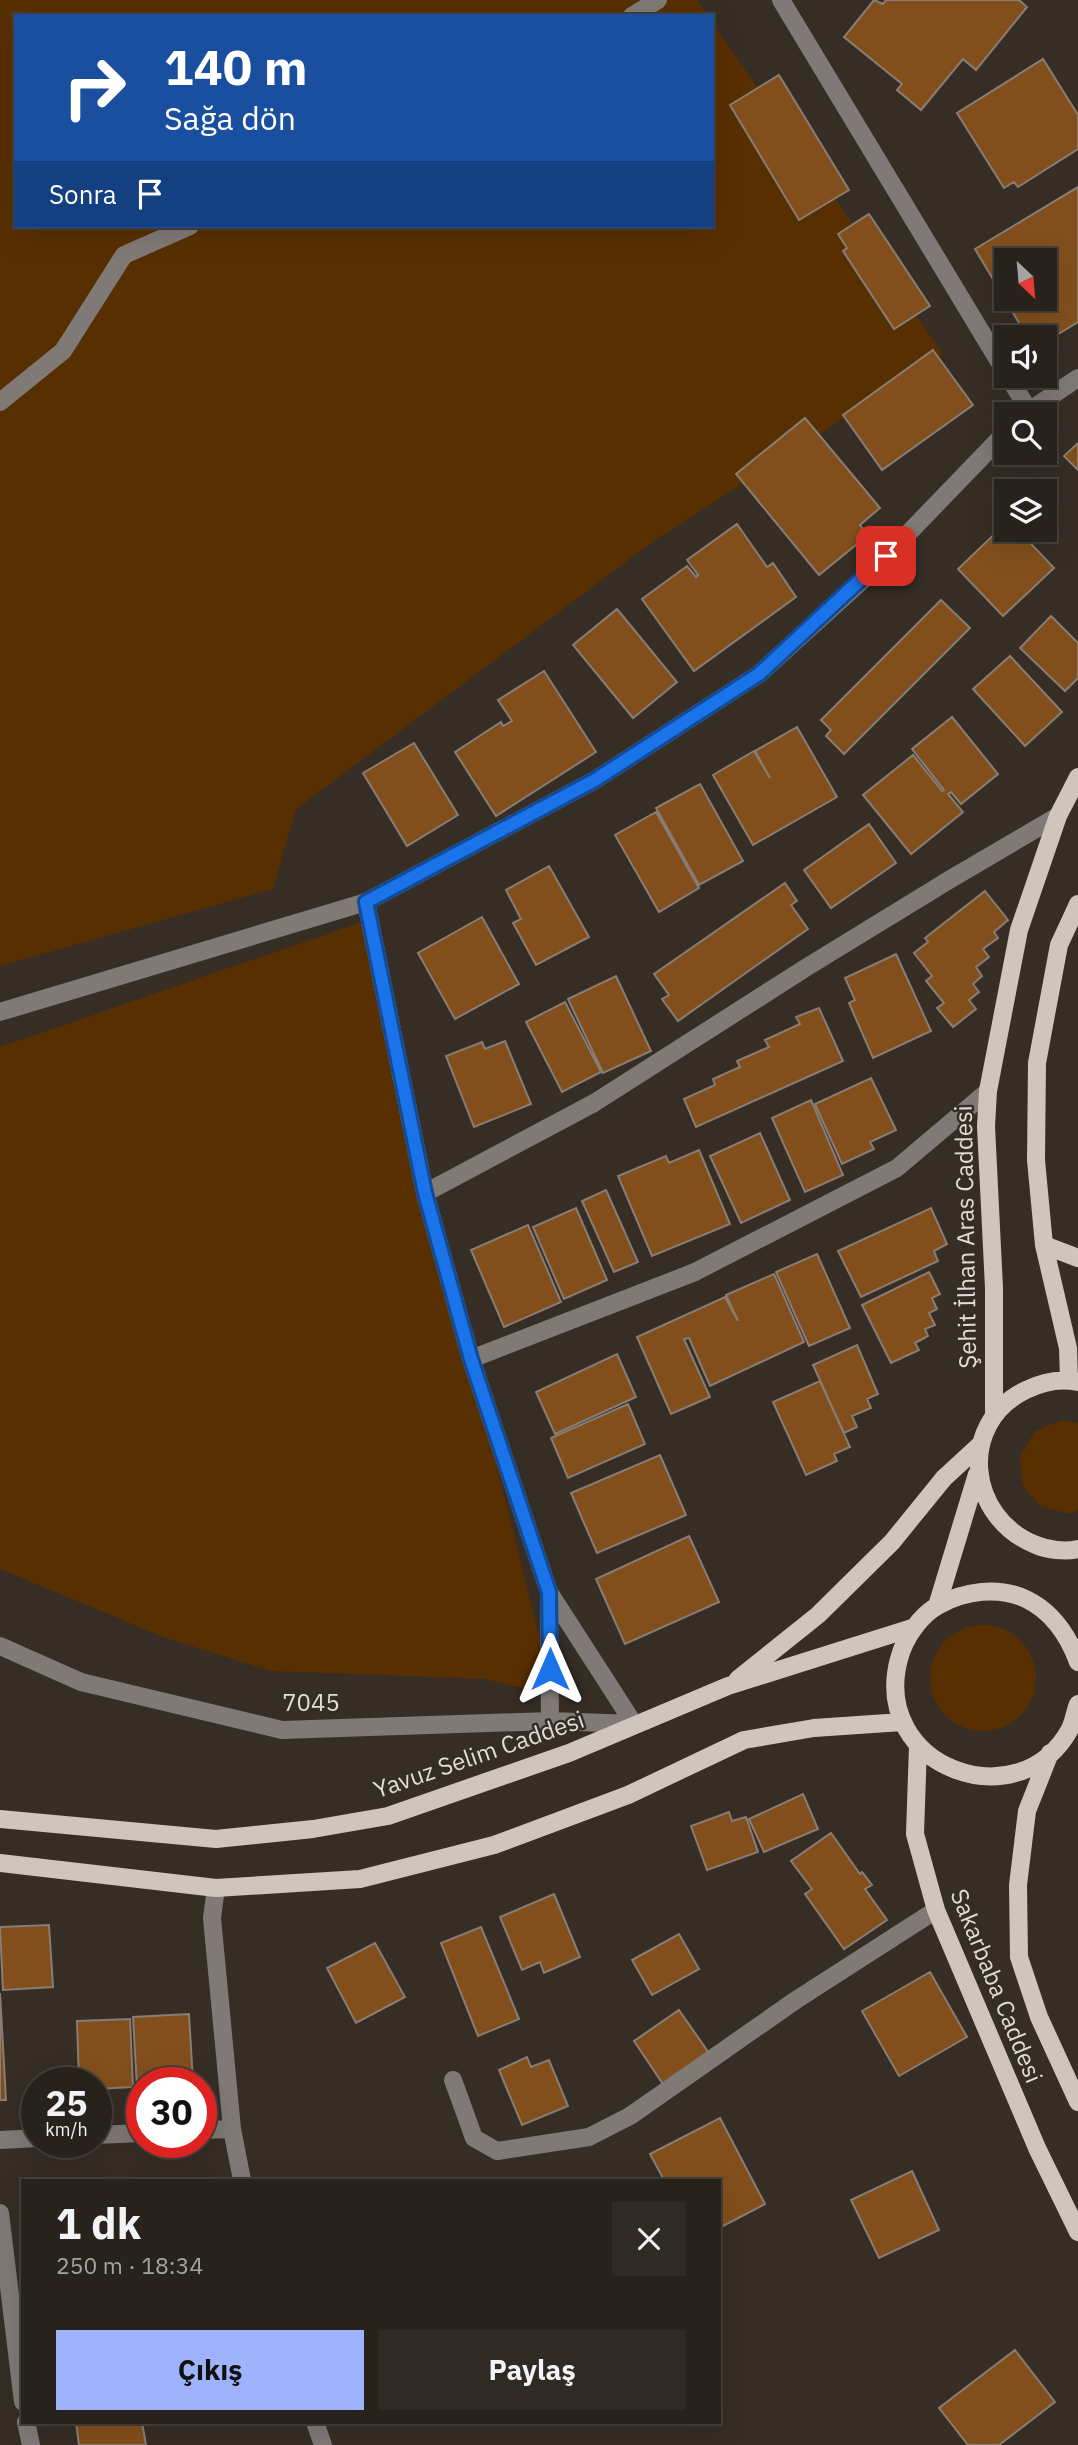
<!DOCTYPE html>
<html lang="tr">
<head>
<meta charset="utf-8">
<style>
	:root { --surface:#28221c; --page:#302a25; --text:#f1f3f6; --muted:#a5a4a3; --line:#443f3b; --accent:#9fb3fd }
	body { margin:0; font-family:"IBM Plex Sans",sans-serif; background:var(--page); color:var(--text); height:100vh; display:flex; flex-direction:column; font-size:26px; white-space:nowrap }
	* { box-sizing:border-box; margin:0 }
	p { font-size:23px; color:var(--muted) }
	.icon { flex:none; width:38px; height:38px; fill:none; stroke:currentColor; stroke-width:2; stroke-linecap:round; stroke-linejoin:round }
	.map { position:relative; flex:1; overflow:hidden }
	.drawer { position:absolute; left:21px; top:2179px; width:700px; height:245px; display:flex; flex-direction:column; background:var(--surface); border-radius:0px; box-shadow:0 7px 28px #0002,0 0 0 2px var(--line) }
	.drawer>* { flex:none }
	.guide { position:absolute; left:14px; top:14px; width:700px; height:214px; border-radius:0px; box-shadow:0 7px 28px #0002,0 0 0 2px var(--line); background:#1a4fa0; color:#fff; overflow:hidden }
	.needle { width:46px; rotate:154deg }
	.tools { position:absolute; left:994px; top:248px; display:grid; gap:14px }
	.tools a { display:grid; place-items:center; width:63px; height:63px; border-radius:0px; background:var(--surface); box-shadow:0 7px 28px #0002,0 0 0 2px var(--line); font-size:35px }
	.speed { position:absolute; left:21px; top:2067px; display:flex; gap:14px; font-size:35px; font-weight:700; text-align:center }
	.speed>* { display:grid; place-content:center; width:91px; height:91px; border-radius:50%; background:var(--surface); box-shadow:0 7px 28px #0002,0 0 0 2px var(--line); line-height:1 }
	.speed small { font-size:18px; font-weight:400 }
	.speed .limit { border:10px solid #d22; background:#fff; color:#111 }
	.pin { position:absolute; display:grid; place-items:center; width:60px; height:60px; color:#fff; margin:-30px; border-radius:14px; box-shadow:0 4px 10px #0006 }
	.me { position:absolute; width:77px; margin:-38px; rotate:0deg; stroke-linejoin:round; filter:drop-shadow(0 0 5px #0008) }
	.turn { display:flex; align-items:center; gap:24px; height:147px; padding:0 35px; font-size:32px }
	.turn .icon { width:91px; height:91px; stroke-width:2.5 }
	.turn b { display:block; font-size:49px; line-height:60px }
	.then { display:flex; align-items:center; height:66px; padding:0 35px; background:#0003; gap:14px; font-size:26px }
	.round { display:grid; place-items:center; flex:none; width:74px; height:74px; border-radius:0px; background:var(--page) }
	.overview { display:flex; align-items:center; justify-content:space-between; height:119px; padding:0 35px }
	h1 { font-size:42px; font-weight:800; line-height:52px }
	.action { display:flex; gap:14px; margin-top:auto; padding:14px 35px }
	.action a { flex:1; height:80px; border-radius:0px; background:var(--accent); color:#111; font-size:28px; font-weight:800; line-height:80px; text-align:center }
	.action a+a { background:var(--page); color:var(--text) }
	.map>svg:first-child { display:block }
</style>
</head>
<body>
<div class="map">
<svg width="1078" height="2445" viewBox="0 0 1078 2445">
	<rect width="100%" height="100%" fill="#362d25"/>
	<path fill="#582f00" d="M 0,0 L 697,0 L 708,16 L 16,16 L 16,226 L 712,226 L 712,22 L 943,354 L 651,543 L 296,809 L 273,889 L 0,966 Z
		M 362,922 L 554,1696 L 485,1679 L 271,1671 L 166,1638 L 0,1569 L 0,1047 Z
		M 1062,1420 L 1078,1423 L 1078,1510 L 1070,1514 L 1041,1507 L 1022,1485 L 1020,1456 L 1035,1431 Z
		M930 1678a53 53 0 1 1 106 0a53 53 0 1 1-106 0Z"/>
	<path fill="#824f1c" stroke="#887d74" stroke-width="2" fill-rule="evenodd" d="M 874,0 L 883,4 L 886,0 L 1019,0 L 1027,7 L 976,70 L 963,59 L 921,110 L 897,90 L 902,84 L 844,37 Z
		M 1043,59 L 1078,115 L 1078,149 L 1018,187 L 1014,182 L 1004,188 L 957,113 Z
		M 779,75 L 849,190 L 799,220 L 730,105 Z
		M 1078,187 L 1078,322 L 1045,342 L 1045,338 L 1028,338 L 975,249 ZM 1006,261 L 1045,261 L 1045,299 L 1006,299 Z
		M 869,214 L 930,306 L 894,329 L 843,251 L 847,248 L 838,234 Z
		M 933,350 L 973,405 L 882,470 L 843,415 Z
		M 805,418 L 880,508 L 860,525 L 868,535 L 819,575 L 736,474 Z
		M 1078,443 L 1078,470 L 1064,456 Z
		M 1006,523 L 1006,530 L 1018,530 L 1054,568 L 1003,616 L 958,569 Z
		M 737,524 L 767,567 L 773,563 L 796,597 L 694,671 L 642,599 L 687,566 L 696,577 L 698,575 L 687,560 Z
		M 941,600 L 970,628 L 844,754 L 826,736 L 831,730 L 821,720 Z
		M 617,609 L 677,682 L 633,718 L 573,645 Z
		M 1051,616 L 1078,643 L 1078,678 L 1065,691 L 1020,648 Z
		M 1010,656 L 1062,712 L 1025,746 L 973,689 Z
		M 544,671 L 596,752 L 496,816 L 455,752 L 501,722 L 503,726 L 512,721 L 498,700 Z
		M 952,717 L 998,774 L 961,804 L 951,792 L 948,794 L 963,812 L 911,854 L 863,795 L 913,755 L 942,791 L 944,790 L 912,749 Z
		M 797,727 L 837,797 L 753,845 L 713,775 L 754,751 L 770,778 L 755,751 Z
		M 414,743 L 458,815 L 407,846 L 363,773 Z
		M 700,784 L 743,861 L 699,885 L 656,808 Z
		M 656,812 L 699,888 L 659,912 L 615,835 Z
		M 869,824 L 896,863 L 831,908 L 804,870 Z
		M 549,866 L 589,937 L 536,965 L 513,923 L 521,919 L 506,890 Z
		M 785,883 L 797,901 L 791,905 L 808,929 L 678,1021 L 662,999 L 669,995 L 654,974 Z
		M 985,891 L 1008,920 L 994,932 L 998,938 L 983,949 L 989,957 L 976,967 L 982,976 L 973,984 L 979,992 L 969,1000 L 976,1009 L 953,1027 L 937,1008 L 944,1003 L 926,981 L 932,976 L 914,953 L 928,942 L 925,938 Z
		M 482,917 L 519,984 L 455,1019 L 418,953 Z
		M 896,954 L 931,1031 L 873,1058 L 849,1003 L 855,1000 L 845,978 Z
		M 616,976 L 651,1051 L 603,1073 L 568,999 Z
		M 565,1002 L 601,1072 L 562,1092 L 526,1022 Z
		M 819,1008 L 843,1061 L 696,1127 L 684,1099 L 715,1085 L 713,1079 L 740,1067 L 737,1061 L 769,1047 L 765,1040 L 800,1024 L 796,1017 Z
		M 505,1041 L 531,1104 L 474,1127 L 446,1056 L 482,1042 L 485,1049 Z
		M 871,1078 L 896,1130 L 870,1142 L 874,1149 L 842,1164 L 815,1104 Z
		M 811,1100 L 843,1175 L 805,1192 L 772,1118 Z
		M 760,1133 L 790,1200 L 741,1223 L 710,1156 Z
		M 699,1150 L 730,1224 L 652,1256 L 618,1176 L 666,1156 L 669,1163 Z
		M 606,1190 L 638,1262 L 614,1272 L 582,1201 Z
		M 576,1208 L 607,1280 L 564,1299 L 533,1227 Z
		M 931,1208 L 947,1244 L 934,1251 L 938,1261 L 861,1297 L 838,1251 Z
		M 528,1225 L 561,1302 L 504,1327 L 471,1250 Z
		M 817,1254 L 850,1328 L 809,1346 L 776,1272 Z
		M 929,1272 L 940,1294 L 932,1298 L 937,1309 L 929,1313 L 935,1325 L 925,1329 L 928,1336 L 915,1343 L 919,1350 L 891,1363 L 862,1305 Z
		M 774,1274 L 804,1342 L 710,1386 L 689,1338 L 684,1339 L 710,1397 L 671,1414 L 637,1337 L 725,1297 L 738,1321 L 726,1295 Z
		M 857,1345 L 878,1394 L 867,1399 L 871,1408 L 852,1416 L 857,1427 L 844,1433 L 813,1365 Z
		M 617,1354 L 636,1397 L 555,1434 L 536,1392 Z
		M 820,1381 L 850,1447 L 834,1454 L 837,1461 L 806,1475 L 773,1402 Z
		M 628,1404 L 645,1444 L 568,1478 L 551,1438 Z
		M 660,1455 L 686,1515 L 597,1553 L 571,1493 Z
		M 689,1536 L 719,1602 L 625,1644 L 596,1579 Z
		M 803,1794 L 818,1829 L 764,1852 L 749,1819 Z
		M 729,1812 L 732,1821 L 746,1817 L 758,1852 L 707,1870 L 691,1826 Z
		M 831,1833 L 860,1874 L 862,1872 L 872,1885 L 865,1889 L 887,1920 L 844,1949 L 805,1894 L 812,1889 L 791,1861 Z
		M 554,1894 L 580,1957 L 544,1973 L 540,1962 L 522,1970 L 500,1917 Z
		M 49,1925 L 53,1987 L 3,1990 L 0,1927 Z
		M 481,1927 L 519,2019 L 478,2036 L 441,1943 Z
		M 679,1934 L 699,1969 L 652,1995 L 632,1960 Z
		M 375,1943 L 405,1997 L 356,2023 L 327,1968 Z
		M 930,1972 L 967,2037 L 899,2076 L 862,2011 Z
		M 0,1993 L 6,2100 L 0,2100 Z
		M 679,2010 L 711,2056 L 665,2087 L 634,2041 Z
		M 189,2014 L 193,2082 L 142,2082 L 142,2088 L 137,2088 L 133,2017 Z
		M 130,2019 L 133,2087 L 96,2089 L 96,2082 L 79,2082 L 77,2021 Z
		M 527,2057 L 531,2067 L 549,2060 L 568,2106 L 522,2125 L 499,2070 Z
		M 720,2118 L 765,2204 L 719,2228 L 719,2180 L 664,2180 L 650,2154 Z
		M 912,2171 L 939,2230 L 879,2258 L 851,2200 Z
		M 1015,2350 L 1055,2402 L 999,2445 L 968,2445 L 939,2408 Z
		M 76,2422 L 142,2422 L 146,2445 L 79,2445 Z"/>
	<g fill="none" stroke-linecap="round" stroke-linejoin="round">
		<path stroke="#7f7a76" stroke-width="18" d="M 781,0 L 1006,373
			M 632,16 L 658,0
			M 1008,376 L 1028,409
			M 0,402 L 63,351 L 124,255 L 190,226
			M 1023,415 L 1078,378
			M 366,902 L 425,1193 L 471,1359 L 549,1592 L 634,1724
			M 0,1012 L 366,902 L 595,780 L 759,674 L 869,574 L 1006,432
			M 425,1193 L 594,1103 L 807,967 L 949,880 L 1058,816
			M 471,1359 L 695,1272 L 897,1168 L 988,1091
			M 549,1592 L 550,1721
			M 0,1646 L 81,1682 L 282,1730 L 550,1721 L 634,1724
			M 216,1888 L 212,1918 L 232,2129 L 242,2180
			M 453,2080 L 474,2138 L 497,2151 L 589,2137 L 630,2116 L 796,2000 L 936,1910
			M 201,2130 L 232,2129
			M 96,2135 L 142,2133
			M 0,2140 L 37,2138
			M 0,2213 L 23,2402
			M 26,2422 L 31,2445
			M 315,2422 L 323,2445"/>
		<path stroke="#d0c5bd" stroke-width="18" d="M 1044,1245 L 1078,1258
			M 1069,1380 L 1068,1348 L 1044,1245 L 1036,1160 L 1037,1063 L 1059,945 L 1078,904
			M 1078,1382 C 1060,1378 1042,1382 1026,1390 C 957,1423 967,1518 1036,1545 C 1048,1550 1065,1552 1078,1549
			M 994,1416 L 994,1288 L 986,1126 L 988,1091 L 1019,930 L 1058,816 L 1078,777
			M 937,1606 L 977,1474
			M 1078,1662 C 1068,1635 1053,1612 1026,1599 C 998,1586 965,1591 939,1605 C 920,1615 904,1639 899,1659 C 870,1767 1019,1822 1070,1729 C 1074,1721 1075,1711 1078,1704
			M 738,1679 L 818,1615 L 892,1542 L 944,1478 L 981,1444
			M 918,1746 L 915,1834 L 936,1910 L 1037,2148 L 1078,2232
			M 1050,1753 L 1027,1811 L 1018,1885 L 1019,1957 L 1039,2017 L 1078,2102
			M 0,1819 L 216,1839 L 313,1829 L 388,1816 L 569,1753 L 728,1686 L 915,1627
			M 0,1863 L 216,1888 L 360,1879 L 494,1845 L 628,1795 L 744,1740 L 814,1728 L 902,1722"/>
	</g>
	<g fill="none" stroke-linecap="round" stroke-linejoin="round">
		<defs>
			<path id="route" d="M 550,1669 L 549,1592 L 471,1359 L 425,1193 L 366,902 L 595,780 L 759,674 L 886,556"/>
		</defs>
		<use href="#route" stroke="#114b97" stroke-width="18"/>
		<use href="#route" stroke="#1a73e8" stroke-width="12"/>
	</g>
	<g text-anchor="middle" stroke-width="5" stroke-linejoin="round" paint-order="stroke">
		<g font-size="24" fill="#e2dcd7" stroke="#362d25">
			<text transform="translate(966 1237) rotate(-91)" y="8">Şehit İlhan Aras Caddesi</text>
			<text x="311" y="1711">7045</text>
			<text transform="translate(479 1755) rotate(-19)" y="8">Yavuz Selim Caddesi</text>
			<text transform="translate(996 1986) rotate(68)" y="8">Sakarbaba Caddesi</text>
		</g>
	</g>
</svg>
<div class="tools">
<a><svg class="needle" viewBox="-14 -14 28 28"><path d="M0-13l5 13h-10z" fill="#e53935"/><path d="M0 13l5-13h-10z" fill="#a5a4a3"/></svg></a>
<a><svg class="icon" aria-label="sound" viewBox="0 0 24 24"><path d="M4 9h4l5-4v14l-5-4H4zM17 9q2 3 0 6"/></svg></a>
<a><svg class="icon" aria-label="search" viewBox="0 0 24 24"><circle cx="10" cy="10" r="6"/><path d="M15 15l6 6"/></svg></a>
<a><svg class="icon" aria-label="layers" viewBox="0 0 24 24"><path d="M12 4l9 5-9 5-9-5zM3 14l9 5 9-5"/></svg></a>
</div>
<div class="speed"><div>25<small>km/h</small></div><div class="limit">30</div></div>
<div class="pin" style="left:886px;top:556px;background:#d93025"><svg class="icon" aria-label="arrive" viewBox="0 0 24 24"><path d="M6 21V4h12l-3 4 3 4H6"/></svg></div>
<svg class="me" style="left:550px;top:1669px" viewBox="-20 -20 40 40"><path d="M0-17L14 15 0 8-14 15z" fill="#1a73e8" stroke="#fff" stroke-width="4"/></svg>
<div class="guide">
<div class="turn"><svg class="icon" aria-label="right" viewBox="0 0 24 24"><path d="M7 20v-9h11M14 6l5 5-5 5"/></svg><div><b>140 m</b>Sağa dön</div></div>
<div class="then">Sonra<svg class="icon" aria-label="arrive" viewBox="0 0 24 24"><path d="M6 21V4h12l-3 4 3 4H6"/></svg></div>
</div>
<section class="drawer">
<div class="overview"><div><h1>1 dk</h1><p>250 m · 18:34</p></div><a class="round"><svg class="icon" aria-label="close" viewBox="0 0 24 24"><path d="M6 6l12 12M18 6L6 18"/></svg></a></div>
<div class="action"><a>Çıkış</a><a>Paylaş</a></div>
</section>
</div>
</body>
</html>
